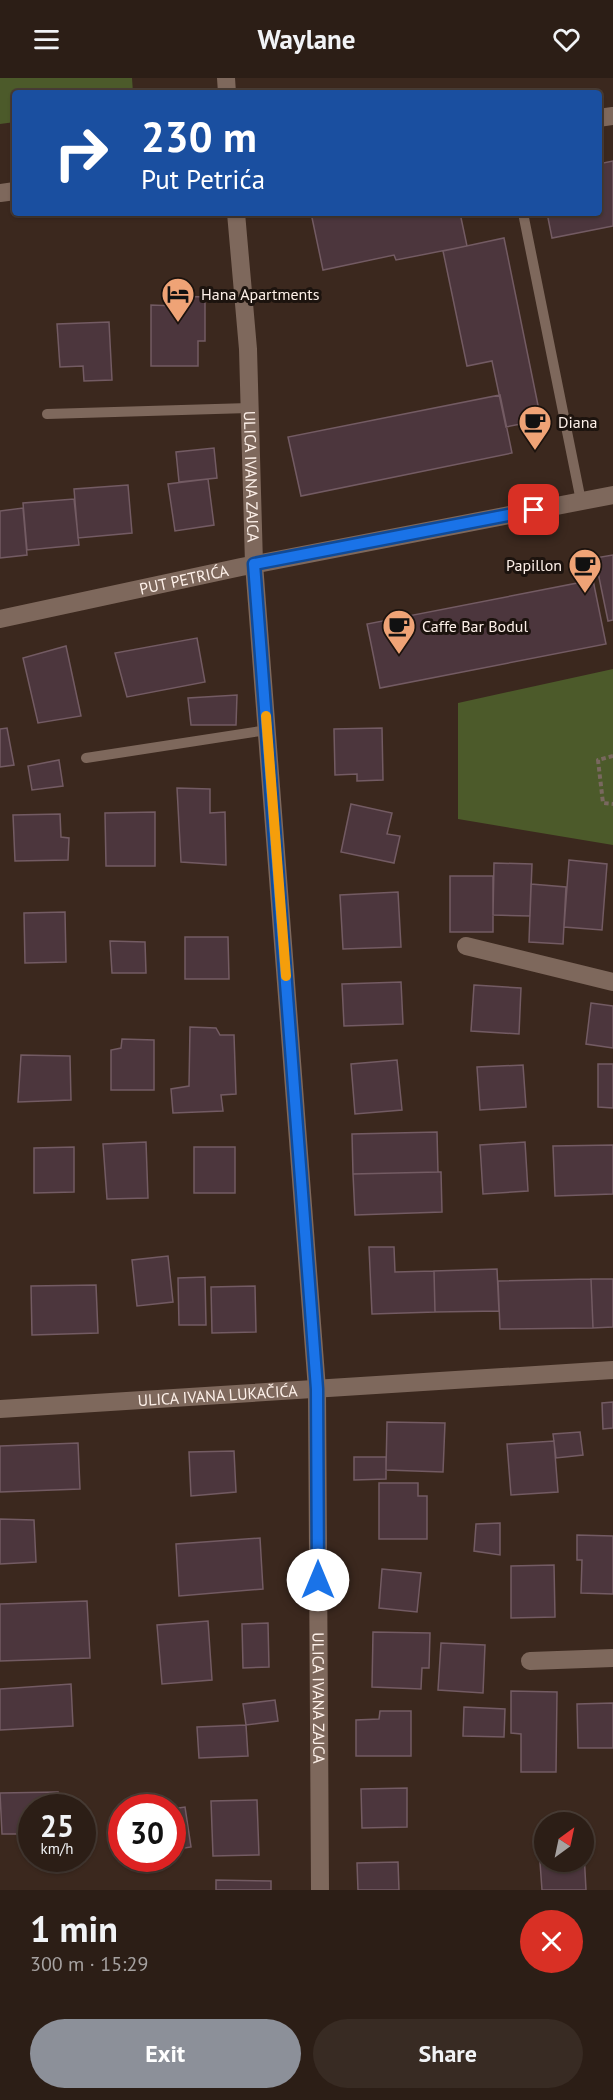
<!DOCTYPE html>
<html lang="en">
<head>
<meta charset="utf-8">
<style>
	:root { --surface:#2c1e16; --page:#382b23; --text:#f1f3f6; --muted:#a6a2a1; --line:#483c35; --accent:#8c9099 }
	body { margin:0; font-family:"PT Sans",sans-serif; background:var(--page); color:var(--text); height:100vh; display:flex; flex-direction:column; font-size:22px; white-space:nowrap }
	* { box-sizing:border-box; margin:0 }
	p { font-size:20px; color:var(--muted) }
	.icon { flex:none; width:33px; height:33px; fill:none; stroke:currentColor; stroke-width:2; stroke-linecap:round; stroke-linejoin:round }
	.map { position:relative; height:1812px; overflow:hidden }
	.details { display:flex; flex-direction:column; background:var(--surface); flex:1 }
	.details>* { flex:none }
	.top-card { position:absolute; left:12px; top:12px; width:590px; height:126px; border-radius:6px; box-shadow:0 2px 4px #0004,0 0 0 2px var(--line); background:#1a4fa0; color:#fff; overflow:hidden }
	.needle { width:39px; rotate:33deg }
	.controls { position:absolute; left:534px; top:1734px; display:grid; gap:12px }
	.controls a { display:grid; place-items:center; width:60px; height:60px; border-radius:50%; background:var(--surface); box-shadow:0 2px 4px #0004,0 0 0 2px var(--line); font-size:30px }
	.speed { position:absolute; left:18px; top:1716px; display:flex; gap:12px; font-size:30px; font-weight:700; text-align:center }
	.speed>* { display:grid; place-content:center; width:78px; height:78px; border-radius:50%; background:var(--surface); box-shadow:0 2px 4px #0004,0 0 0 2px var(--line); line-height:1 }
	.speed small { font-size:15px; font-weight:400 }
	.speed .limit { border:9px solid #d22; background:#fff; color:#111 }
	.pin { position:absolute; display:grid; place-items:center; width:51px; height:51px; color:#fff; margin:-26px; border-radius:12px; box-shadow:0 3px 9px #0006 }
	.me { position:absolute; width:66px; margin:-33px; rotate:0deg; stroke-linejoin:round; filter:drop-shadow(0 0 4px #0008) }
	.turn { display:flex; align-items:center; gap:21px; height:126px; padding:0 30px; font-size:27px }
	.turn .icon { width:78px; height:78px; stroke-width:2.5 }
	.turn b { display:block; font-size:42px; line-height:51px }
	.round { display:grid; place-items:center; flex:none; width:63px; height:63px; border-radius:32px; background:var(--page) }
	.summary { display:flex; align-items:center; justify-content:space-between; height:102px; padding:0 30px }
	h1 { font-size:36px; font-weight:600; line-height:45px }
	.button { display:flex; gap:12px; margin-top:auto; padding:12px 30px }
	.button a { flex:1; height:69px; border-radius:36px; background:var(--accent); color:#fff; font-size:24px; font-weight:600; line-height:69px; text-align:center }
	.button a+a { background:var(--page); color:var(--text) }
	header { display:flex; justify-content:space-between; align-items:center; height:78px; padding:0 30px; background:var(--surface); font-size:27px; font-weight:600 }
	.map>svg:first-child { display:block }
</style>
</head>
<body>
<header><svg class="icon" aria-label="menu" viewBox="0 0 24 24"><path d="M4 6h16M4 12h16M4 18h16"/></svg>Waylane<svg class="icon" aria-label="heart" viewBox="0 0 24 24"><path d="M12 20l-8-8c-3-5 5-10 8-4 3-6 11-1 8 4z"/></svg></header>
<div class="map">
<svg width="613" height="1812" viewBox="0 0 613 1812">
	<rect width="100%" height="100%" fill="#3b281e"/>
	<path fill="#4c5a2a" d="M 0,0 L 132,0 L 133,15 L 15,15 L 15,44 L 0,46 Z
		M 613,591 L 613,767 L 458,741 L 458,625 Z"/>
	<path fill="#4c363d" stroke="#735b63" stroke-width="1.5" d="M 613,83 L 613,148 L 552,160 L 547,135 L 598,135 L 598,86 Z
		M 311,135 L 460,135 L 467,168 L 396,182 L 394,177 L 323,192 Z
		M 504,160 L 541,342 L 506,349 L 492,283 L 467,288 L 443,173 Z
		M 176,218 L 205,219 L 205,263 L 198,263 L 198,288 L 151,288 L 151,227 L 176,228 Z
		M 109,244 L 112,302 L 84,303 L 83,288 L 60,289 L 57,246 Z
		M 500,317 L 512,375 L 301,418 L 288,359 Z
		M 214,370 L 217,400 L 179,404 L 176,374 Z
		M 208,401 L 214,447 L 175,453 L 168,406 Z
		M 128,407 L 132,455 L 78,460 L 74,411 Z
		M 74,421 L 79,467 L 27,472 L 23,425 Z
		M 23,430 L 27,477 L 0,480 L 0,433 Z
		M 613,477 L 613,542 L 608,543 L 595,480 Z
		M 593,502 L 606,566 L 380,610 L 367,546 Z
		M 197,560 L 205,604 L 127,619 L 115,575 Z
		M 66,568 L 81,638 L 38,645 L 23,580 Z
		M 237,617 L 236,647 L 191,647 L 188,620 Z
		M 7,650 L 14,687 L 0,689 L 0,651 Z
		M 382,650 L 383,702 L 357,703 L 357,696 L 335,697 L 334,651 Z
		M 59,682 L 63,708 L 32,712 L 28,688 Z
		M 177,710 L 210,711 L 210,735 L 225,734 L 226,787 L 181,784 Z
		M 351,726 L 392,735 L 387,756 L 400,758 L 394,785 L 341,774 Z
		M 155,734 L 155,788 L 106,788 L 105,735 Z
		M 60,736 L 61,759 L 69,760 L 68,782 L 15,783 L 13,737 Z
		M 569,782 L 607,786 L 602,852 L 564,849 Z
		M 494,785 L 532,786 L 530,838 L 493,837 Z
		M 450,798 L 493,798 L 493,854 L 450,854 Z
		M 531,806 L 566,809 L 563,866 L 529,864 Z
		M 398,814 L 401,869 L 343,871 L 340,817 Z
		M 65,834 L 66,884 L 25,885 L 24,835 Z
		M 185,859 L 228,859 L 229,901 L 185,901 Z
		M 110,863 L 145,864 L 146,895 L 112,895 Z
		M 401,904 L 403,946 L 344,948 L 342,906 Z
		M 474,907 L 521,910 L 519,956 L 471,953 Z
		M 591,925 L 613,928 L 613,970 L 586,966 Z
		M 190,949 L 216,950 L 220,957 L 234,957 L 236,1016 L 221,1017 L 223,1033 L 173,1035 L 171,1011 L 189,1008 Z
		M 122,961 L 154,962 L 154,1012 L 111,1012 L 111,972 L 121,970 Z
		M 21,977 L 70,978 L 71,1022 L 18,1024 Z
		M 397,982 L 402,1032 L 355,1036 L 351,986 Z
		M 598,986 L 613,986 L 613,1030 L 598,1029 Z
		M 523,987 L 526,1029 L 480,1032 L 477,989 Z
		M 437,1054 L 438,1094 L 353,1096 L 352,1056 Z
		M 146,1064 L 148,1120 L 107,1121 L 103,1066 Z
		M 525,1064 L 528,1113 L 483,1116 L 480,1067 Z
		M 613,1067 L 613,1116 L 555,1118 L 553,1068 Z
		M 74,1069 L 74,1114 L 34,1115 L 34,1070 Z
		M 194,1069 L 235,1069 L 235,1115 L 194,1115 Z
		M 438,1094 L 441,1094 L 442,1134 L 355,1137 L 353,1096 Z
		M 369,1169 L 394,1169 L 395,1194 L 434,1193 L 435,1234 L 372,1236 Z
		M 168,1178 L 173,1224 L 137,1228 L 132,1182 Z
		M 497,1191 L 499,1233 L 435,1234 L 434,1193 Z
		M 205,1199 L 206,1247 L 179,1247 L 178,1200 Z
		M 591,1201 L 593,1250 L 500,1251 L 498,1203 Z
		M 591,1201 L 613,1201 L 613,1249 L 593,1250 Z
		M 96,1207 L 98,1255 L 32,1257 L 31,1208 Z
		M 255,1208 L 256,1254 L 212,1255 L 211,1209 Z
		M 613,1324 L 613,1350 L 603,1351 L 602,1325 Z
		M 387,1344 L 445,1345 L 443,1394 L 386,1392 Z
		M 580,1354 L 583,1377 L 556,1380 L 553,1356 Z
		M 554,1363 L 558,1414 L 511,1417 L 507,1366 Z
		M 78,1365 L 80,1411 L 0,1414 L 0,1368 Z
		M 234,1373 L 236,1414 L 191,1418 L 189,1374 Z
		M 354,1379 L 386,1379 L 386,1401 L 354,1402 Z
		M 379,1405 L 418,1405 L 418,1418 L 427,1418 L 427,1461 L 379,1461 Z
		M 0,1441 L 34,1442 L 36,1484 L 0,1486 Z
		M 500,1445 L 500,1477 L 474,1473 L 476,1446 Z
		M 577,1457 L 613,1458 L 613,1516 L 581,1515 L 582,1482 L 577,1482 Z
		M 260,1460 L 263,1511 L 179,1518 L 176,1466 Z
		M 554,1487 L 555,1539 L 511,1540 L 511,1488 Z
		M 382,1491 L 421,1495 L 417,1534 L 379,1530 Z
		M 87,1523 L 90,1580 L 0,1583 L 0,1526 Z
		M 208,1543 L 212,1602 L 162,1606 L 157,1547 Z
		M 268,1545 L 269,1589 L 243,1590 L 242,1546 Z
		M 373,1554 L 430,1555 L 429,1590 L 422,1590 L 421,1611 L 372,1609 Z
		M 441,1565 L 485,1567 L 483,1615 L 438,1612 Z
		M 71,1606 L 73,1648 L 0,1652 L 0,1611 Z
		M 511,1613 L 557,1614 L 556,1694 L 521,1694 L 521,1656 L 511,1655 Z
		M 275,1622 L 278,1643 L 246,1647 L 243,1626 Z
		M 613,1625 L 613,1670 L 578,1670 L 577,1626 Z
		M 464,1629 L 505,1631 L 504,1659 L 463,1658 Z
		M 380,1633 L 411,1633 L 411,1678 L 356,1678 L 356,1642 L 379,1641 Z
		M 246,1647 L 248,1678 L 199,1680 L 197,1649 Z
		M 407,1710 L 407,1749 L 362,1750 L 361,1711 Z
		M 58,1714 L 58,1730 L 32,1730 L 32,1756 L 2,1756 L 0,1715 Z
		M 257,1722 L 259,1777 L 213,1778 L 211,1723 Z
		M 185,1729 L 191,1769 L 172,1772 L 172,1731 Z
		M 544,1769 L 544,1784 L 584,1784 L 584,1774 L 586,1812 L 542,1812 L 539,1770 Z
		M 398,1784 L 399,1812 L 358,1812 L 357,1785 Z
		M 216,1802 L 271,1803 L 271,1812 L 216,1812 Z"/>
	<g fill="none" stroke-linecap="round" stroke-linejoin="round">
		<path stroke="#79685f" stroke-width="4" stroke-dasharray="4.5 3" stroke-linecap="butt" d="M 613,678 L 598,682 L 603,725 L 613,726"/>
		<path stroke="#7e685c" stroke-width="10" d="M 523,135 L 581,423
			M 47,336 L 249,330
			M 86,680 L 267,652"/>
		<g stroke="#7e685c" stroke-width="18">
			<path d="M 226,0 L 227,15"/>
			<path d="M 598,40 L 613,38"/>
			<path d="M 0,115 L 15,113"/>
			<path id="s1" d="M 236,135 L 248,271 L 254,486 L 317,1311 L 320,1812"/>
			<path id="s2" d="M 0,541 L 241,489 L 613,417"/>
			<path d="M 466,868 L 613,904"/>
			<path id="s3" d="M 0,1331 L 613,1292"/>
			<path d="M 530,1583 L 613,1580"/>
		</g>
	</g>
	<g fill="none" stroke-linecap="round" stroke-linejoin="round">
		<defs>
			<path id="route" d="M 318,1502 L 317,1311 L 254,486 L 534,432"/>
		</defs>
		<use href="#route" stroke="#114b97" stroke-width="15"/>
		<use href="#route" stroke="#1a73e8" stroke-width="10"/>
		<path stroke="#f59e0b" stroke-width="10" d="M 266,638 L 286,898"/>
	</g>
	<defs>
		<symbol id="hotel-pin" viewBox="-11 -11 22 30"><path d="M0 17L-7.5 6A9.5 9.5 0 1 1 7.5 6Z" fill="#efa376" stroke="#1c130e"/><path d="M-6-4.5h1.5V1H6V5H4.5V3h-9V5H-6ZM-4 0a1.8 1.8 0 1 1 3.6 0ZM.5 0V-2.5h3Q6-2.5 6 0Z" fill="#111"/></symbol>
		<symbol id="cafe-pin" viewBox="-11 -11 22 30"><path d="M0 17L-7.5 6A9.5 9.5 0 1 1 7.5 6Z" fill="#efa376" stroke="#1c130e"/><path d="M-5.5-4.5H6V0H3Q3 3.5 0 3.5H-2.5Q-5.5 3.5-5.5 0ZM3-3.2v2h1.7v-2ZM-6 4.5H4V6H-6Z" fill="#111"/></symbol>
	</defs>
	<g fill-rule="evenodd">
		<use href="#hotel-pin" x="159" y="197" width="38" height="52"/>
		<use href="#cafe-pin" x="516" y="325" width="38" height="52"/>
		<use href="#cafe-pin" x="566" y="468" width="38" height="52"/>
		<use href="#cafe-pin" x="380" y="529" width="38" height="52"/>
	</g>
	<g text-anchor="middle" stroke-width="6" stroke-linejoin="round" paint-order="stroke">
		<g font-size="16" fill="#fdf0e9" stroke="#1c130e" text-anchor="start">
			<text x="201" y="222">Hana Apartments</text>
			<text x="558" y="350">Diana</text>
			<text x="562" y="493" text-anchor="end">Papillon</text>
			<text x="422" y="554">Caffe Bar Bodul</text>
		</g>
		<g font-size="16" fill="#fdf0e9" stroke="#1c130e">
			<text dy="6" stroke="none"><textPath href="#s1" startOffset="264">ULICA IVANA ZAJCA</textPath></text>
			<text dy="6" stroke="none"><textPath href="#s2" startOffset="188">PUT PETRIĆA</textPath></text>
			<text dy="6" stroke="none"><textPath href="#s3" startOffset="218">ULICA IVANA LUKAČIĆA</textPath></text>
			<text dy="6" stroke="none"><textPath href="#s1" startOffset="1488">ULICA IVANA ZAJCA</textPath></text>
		</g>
	</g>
</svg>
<div class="controls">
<a><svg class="needle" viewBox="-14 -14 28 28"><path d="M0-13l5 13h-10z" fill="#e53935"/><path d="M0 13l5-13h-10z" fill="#a6a2a1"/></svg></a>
</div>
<div class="speed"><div>25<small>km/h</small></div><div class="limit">30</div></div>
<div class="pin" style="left:534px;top:432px;background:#d93025"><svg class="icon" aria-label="arrive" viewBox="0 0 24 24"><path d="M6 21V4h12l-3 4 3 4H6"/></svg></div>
<svg class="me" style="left:318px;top:1502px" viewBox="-20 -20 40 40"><circle r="19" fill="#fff"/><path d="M0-13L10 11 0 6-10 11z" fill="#1a73e8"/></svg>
<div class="top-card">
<div class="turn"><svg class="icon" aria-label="right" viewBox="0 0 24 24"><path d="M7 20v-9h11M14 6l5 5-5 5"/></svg><div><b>230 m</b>Put Petrića</div></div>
</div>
</div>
<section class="details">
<div class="summary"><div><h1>1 min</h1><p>300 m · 15:29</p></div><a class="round" style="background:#d93025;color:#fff"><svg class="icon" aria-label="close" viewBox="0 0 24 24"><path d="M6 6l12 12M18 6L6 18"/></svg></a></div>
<div class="button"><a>Exit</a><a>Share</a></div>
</section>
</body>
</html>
